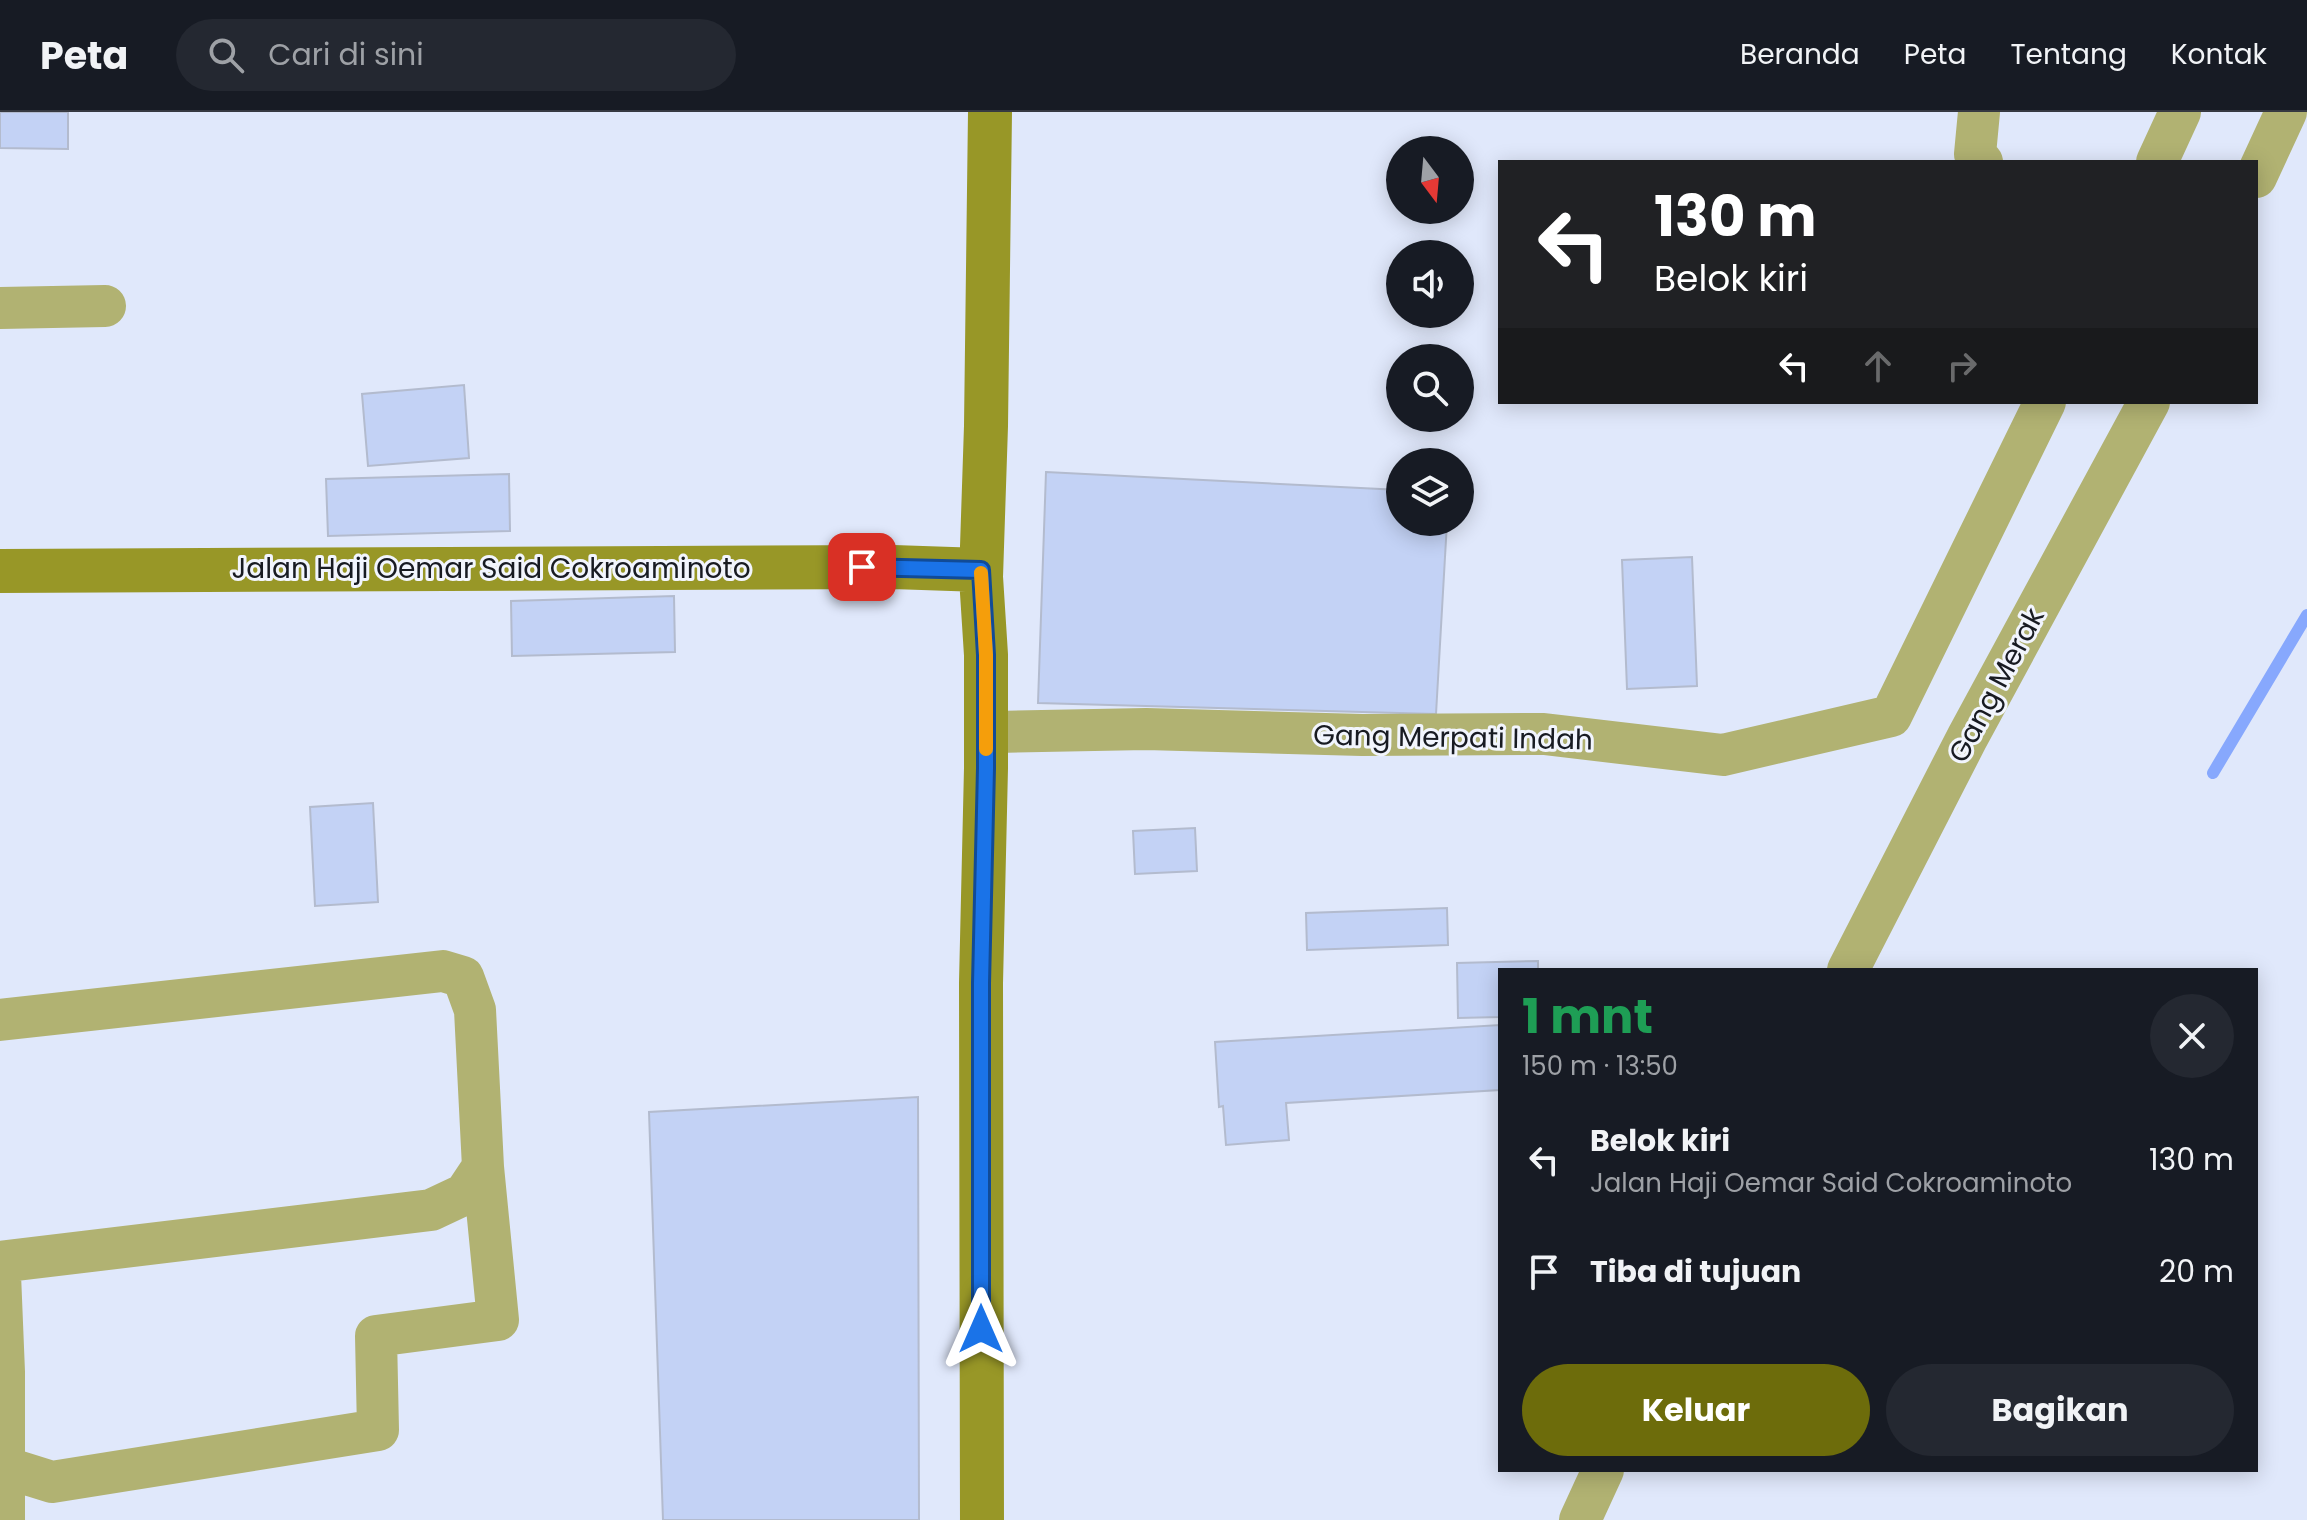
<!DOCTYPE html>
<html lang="id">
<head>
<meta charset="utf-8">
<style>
	:root { --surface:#171b24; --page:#242831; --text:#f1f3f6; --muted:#9ea1a6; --line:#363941; --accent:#6d6c0b }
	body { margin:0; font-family:Poppins,sans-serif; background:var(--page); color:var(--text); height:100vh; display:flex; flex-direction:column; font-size:30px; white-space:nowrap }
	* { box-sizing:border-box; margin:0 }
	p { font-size:26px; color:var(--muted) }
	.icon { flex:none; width:44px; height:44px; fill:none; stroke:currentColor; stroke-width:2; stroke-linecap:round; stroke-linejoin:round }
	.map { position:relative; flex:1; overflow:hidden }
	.details { position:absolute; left:1498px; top:856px; width:760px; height:504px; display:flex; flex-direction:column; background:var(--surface); border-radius:0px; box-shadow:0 4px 20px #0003 }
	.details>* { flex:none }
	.hud { position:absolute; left:1498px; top:48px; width:760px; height:244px; border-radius:0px; box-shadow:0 4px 20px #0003; background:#202124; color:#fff; overflow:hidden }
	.needle { width:52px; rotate:164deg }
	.fabs { position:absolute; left:1386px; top:24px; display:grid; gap:16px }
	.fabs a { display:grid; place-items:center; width:88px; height:88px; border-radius:50%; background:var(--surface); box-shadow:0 4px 20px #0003; font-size:40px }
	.pin { position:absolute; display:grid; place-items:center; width:68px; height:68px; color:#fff; margin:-34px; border-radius:16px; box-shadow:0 4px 12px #0006 }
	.me { position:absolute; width:88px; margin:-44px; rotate:0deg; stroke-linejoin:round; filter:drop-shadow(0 0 6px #0008) }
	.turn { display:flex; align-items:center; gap:28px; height:168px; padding:0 24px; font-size:36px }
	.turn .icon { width:104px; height:104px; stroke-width:2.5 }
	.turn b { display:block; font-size:56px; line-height:68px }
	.lanes { display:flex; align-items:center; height:76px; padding:0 24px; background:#0003; justify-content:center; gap:40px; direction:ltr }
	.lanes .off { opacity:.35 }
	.round { display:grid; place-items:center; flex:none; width:84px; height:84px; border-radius:42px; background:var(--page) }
	.overview { display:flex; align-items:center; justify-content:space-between; height:136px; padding:0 24px }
	h1 { font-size:48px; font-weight:700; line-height:60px; color:#1e9e55 }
	.button { display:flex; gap:16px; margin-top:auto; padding:16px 24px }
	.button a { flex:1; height:92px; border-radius:48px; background:var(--accent); color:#fff; font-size:32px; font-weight:700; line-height:92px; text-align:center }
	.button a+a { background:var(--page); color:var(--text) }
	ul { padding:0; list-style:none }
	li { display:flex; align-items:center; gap:24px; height:112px; padding:0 24px }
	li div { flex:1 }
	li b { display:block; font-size:30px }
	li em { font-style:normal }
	header { display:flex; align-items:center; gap:48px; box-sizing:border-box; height:112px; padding:0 40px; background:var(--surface); border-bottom:2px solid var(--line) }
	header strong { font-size:38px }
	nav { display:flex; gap:44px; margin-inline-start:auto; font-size:28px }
	.search { width:560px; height:72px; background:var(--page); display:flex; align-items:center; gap:20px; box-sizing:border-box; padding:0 28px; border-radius:44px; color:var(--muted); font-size:30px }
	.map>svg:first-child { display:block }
</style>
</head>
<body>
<header>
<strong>Peta</strong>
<div class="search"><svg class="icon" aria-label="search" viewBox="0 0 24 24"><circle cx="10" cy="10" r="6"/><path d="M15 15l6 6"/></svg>Cari di sini</div>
<nav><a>Beranda</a><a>Peta</a><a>Tentang</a><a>Kontak</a></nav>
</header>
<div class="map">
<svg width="2307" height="1408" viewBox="0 0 2307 1408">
	<rect width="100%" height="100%" fill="#e0e8fb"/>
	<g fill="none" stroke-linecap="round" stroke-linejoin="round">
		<path stroke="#87a8fd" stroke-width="12" d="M 2213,661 L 2307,503"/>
	</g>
	<path fill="#c3d2f5" stroke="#b3bbce" stroke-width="2" d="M 0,0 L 68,0 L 68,37 L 0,36 Z
		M 464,273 L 469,346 L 368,354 L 362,282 Z
		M 1046,360 L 1400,378 L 1400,410 L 1447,410 L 1436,602 L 1038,591 Z
		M 509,362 L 510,419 L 328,424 L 326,367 Z
		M 1692,445 L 1697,574 L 1627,577 L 1622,448 Z
		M 674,484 L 675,540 L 512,544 L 511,489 Z
		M 373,691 L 378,790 L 315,794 L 310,695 Z
		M 1195,716 L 1197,759 L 1135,762 L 1133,719 Z
		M 1447,796 L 1448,833 L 1307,838 L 1306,801 Z
		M 1538,849 L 1538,858 L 1500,858 L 1500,905 L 1458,906 L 1457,851 Z
		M 1500,913 L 1500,978 L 1286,991 L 1289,1028 L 1226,1033 L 1223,994 L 1219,995 L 1215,930 Z
		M 918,985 L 919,1408 L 663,1408 L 649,1000 Z"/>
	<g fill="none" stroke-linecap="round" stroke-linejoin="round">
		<path stroke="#b1b272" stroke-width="42" d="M 1979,0 L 1975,42 L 1982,50
			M 2157,50 L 2180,0
			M 2256,65 L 2286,0
			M 0,196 L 105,194
			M 997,620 L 1146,617 L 1362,623 L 1544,622 L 1723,643 L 1891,604 L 2045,290
			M 1848,858 L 1967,626 L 2149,290
			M 0,908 L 443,859 L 463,865 L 475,898 L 483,1055 L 465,1082 L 431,1098 L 0,1150
			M 0,1162 L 4,1260 L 4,1408
			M 4,1355 L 52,1370 L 378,1318 L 376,1224 L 498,1208 L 483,1055
			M 1580,1408 L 1603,1358"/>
		<path stroke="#989727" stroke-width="44" d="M 0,459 L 893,455 L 981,458
			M 982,1408 L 981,871 L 986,656 L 986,543 L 981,465 L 986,314 L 990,0"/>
	</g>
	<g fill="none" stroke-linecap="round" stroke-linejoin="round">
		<defs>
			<path id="route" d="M 862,455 L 981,458 L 986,543 L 986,656 L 981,871 L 981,1217"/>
		</defs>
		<use href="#route" stroke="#114b97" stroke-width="20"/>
		<use href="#route" stroke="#1a73e8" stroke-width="14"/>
		<path stroke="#f59e0b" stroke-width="14" d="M 981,461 L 986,543 L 986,637"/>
	</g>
	<g text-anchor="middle" stroke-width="6" stroke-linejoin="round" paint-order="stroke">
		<g font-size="28" fill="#181b22" stroke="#f2f5fd">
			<text x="491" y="466">Jalan Haji Oemar Said Cokroaminoto</text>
			<text transform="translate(1996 573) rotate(-62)" y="10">Gang Merak</text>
			<text transform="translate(1453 625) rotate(1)" y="10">Gang Merpati Indah</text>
		</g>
	</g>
</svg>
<div class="fabs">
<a><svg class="needle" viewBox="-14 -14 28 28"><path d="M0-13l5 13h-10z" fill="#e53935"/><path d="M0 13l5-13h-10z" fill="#9ea1a6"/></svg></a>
<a><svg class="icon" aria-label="sound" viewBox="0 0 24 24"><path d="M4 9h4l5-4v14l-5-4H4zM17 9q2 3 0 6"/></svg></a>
<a><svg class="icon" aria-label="search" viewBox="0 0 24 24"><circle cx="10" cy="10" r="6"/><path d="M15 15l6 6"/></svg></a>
<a><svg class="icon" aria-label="layers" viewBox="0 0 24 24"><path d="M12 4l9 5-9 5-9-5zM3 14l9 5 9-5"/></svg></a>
</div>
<div class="pin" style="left:862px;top:455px;background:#d93025"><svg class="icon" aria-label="arrive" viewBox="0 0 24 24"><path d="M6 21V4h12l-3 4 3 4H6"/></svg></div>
<svg class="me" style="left:981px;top:1217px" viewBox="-20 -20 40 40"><path d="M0-17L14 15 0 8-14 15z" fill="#1a73e8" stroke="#fff" stroke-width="4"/></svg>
<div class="hud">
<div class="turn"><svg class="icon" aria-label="left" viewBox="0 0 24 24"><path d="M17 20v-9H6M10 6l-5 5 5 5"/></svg><div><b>130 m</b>Belok kiri</div></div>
<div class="lanes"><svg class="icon" aria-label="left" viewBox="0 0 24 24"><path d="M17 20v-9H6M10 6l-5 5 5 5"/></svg><svg class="icon off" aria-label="ahead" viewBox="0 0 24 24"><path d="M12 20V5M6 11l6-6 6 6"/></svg><svg class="icon off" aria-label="right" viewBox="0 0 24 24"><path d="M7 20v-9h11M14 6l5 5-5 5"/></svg></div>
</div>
<section class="details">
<div class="overview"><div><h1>1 mnt</h1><p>150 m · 13:50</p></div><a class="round"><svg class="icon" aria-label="close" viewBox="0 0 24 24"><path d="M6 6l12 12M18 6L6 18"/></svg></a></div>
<ul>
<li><svg class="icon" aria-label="left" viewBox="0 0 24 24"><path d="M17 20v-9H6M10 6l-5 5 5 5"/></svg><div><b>Belok kiri</b><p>Jalan Haji Oemar Said Cokroaminoto</p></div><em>130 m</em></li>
<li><svg class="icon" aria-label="arrive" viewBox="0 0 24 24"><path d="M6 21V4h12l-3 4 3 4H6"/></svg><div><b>Tiba di tujuan</b></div><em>20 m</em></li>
</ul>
<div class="button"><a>Keluar</a><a>Bagikan</a></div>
</section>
</div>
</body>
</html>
